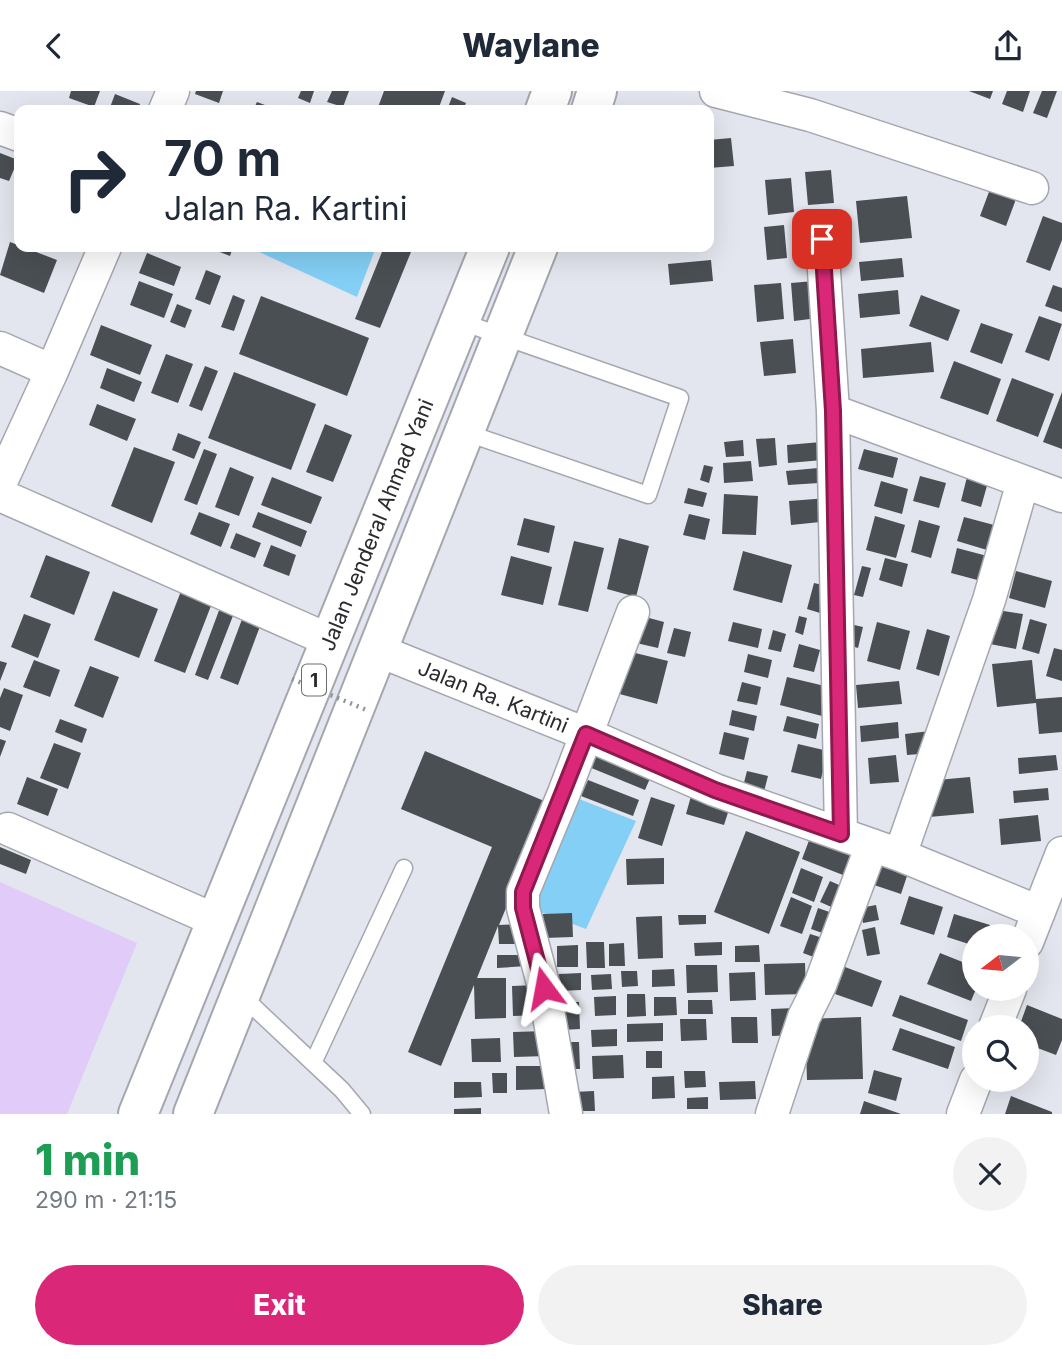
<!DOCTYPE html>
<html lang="en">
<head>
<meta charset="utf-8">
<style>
	:root { --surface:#fff; --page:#f2f2f3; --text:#1f2937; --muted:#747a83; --accent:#db2777 }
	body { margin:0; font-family:Inter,sans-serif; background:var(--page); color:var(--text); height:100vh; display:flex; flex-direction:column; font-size:26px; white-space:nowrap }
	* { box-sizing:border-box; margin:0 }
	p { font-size:23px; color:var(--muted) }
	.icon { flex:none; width:38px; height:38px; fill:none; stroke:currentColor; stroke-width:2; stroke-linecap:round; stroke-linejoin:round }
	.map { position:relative; height:1023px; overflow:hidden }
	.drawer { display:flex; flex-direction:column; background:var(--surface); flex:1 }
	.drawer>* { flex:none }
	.banner { position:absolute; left:14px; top:14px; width:700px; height:147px; border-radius:14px; box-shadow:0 7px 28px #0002; background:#fff; color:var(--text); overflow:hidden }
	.needle { width:46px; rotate:254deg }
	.fabs { position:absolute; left:962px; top:833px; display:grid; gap:14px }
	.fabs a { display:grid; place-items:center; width:77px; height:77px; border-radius:50%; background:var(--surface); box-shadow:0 7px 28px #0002; font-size:35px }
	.pin { position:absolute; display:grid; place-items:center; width:60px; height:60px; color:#fff; margin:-30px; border-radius:14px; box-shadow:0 4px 10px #0006 }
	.me { position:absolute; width:77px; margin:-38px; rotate:347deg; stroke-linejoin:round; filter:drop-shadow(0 0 5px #0008) }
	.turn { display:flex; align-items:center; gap:24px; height:147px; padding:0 35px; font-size:32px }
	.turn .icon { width:91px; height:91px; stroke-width:2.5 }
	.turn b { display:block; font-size:49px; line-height:60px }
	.round { display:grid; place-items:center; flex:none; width:74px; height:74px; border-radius:37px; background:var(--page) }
	.headline { display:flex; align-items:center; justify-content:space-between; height:119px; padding:0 35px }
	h1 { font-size:42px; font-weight:800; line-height:52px; color:#1e9e55 }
	.cta { display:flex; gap:14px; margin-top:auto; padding:14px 35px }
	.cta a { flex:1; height:80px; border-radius:42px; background:var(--accent); color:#fff; font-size:28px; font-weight:800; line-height:80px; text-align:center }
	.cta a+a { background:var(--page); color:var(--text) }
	header { display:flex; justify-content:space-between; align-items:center; height:91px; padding:0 35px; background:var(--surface); font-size:32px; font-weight:800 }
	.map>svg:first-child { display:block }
</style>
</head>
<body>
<header><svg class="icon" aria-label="back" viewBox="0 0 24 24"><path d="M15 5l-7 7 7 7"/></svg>Waylane<svg class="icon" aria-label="share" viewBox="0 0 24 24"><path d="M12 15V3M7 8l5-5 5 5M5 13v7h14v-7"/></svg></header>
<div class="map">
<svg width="1062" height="1023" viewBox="0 0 1062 1023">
	<rect width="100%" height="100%" fill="#e3e6ee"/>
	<path fill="#e0cbf9" d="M 0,791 L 137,852 L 67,1023 L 0,1023 Z"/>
	<path fill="#83cff5" d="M 259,156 L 376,156 L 357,206 L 257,160 Z
		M 571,705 L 636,730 L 586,838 L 527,816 Z"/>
	<path fill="#4a4f54" d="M 71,0 L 100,0 L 94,16 L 69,7 Z
		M 196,0 L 223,0 L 219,12 L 195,3 Z
		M 301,0 L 314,0 L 310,12 L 298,7 Z
		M 332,0 L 349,0 L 343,16 L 327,11 Z
		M 384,0 L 445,0 L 438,19 L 377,19 Z
		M 969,0 L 993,0 L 990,8 Z
		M 1007,0 L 1030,0 L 1023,21 L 1002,13 Z
		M 1042,0 L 1057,0 L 1047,27 L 1033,22 Z
		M 115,3 L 140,13 L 138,19 L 109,19 Z
		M 452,6 L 466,12 L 463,19 L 447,19 Z
		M 257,11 L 278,19 L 253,19 Z
		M 731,47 L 734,75 L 709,77 L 709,49 Z
		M 0,62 L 18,69 L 9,90 L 0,87 Z
		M 831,79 L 834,112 L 808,114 L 805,81 Z
		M 791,87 L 794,121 L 768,124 L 765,89 Z
		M 993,90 L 1019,100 L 1006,135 L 980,125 Z
		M 907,105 L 912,147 L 860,152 L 856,110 Z
		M 1043,125 L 1062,132 L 1062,149 L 1050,180 L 1026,171 Z
		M 784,134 L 787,167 L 767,169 L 764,136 Z
		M 10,151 L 57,169 L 44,202 L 0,184 Z
		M 207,156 L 233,156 L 230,165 Z
		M 384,156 L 413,156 L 380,237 L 355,228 Z
		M 147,162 L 181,176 L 174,195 L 139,182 Z
		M 902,167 L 904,186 L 861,190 L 859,171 Z
		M 711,169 L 713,190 L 670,194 L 668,173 Z
		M 206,179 L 221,185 L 210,214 L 195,208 Z
		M 139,190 L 173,203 L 164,227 L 130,214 Z
		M 814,190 L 818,227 L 794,230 L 791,192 Z
		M 781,192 L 784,228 L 757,231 L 754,194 Z
		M 1053,194 L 1062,197 L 1062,221 L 1045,215 Z
		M 898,199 L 900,223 L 860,227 L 858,203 Z
		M 233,204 L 245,209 L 234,240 L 221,236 Z
		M 921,204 L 960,219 L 948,250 L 909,235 Z
		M 261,205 L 369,247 L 347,305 L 239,263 Z
		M 177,213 L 192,219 L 185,237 L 170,231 Z
		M 1039,225 L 1062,233 L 1049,270 L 1025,261 Z
		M 981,232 L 1013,243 L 1002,273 L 970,261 Z
		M 101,234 L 152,254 L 140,284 L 90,264 Z
		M 793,248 L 796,282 L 764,285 L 760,251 Z
		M 931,251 L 934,281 L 863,287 L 861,258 Z
		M 166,263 L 193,273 L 178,312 L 151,302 Z
		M 954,270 L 1001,288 L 988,324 L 940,307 Z
		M 205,275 L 218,280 L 202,320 L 189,315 Z
		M 107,277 L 142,291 L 134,311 L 100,297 Z
		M 234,281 L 316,313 L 291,379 L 208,347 Z
		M 1012,287 L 1054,303 L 1038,346 L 996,330 Z
		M 1062,301 L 1062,358 L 1043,351 Z
		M 97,313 L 136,328 L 127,350 L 89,334 Z
		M 325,333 L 352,344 L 333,391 L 306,381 Z
		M 178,342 L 201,351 L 194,368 L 172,359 Z
		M 775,347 L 777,374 L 759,376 L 756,348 Z
		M 743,349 L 744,365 L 726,366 L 724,351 Z
		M 821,351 L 823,369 L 788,372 L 787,354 Z
		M 134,356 L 175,371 L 152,432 L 111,415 Z
		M 204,358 L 217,363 L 197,414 L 184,409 Z
		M 864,358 L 898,367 L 893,387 L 858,378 Z
		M 751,370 L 753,390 L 724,392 L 723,372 Z
		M 704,374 L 713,376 L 709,392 L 700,389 Z
		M 230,376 L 254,386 L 239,425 L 215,416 Z
		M 818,377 L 819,392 L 788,394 L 786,380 Z
		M 969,378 L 990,384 L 981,416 L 961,410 Z
		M 920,385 L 946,392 L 939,417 L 913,410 Z
		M 272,386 L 322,406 L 311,433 L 261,414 Z
		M 881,390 L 908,398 L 902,423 L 874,415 Z
		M 688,397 L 707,402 L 703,416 L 684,412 Z
		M 724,403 L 758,405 L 756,444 L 722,443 Z
		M 828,407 L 830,430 L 791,434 L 789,410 Z
		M 199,421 L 230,433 L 221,456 L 190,443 Z
		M 258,421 L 307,440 L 301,456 L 252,436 Z
		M 689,423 L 710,428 L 705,449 L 683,444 Z
		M 875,425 L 905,434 L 896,467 L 866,459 Z
		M 964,426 L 994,434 L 987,459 L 957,450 Z
		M 524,427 L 555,435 L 549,462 L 517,454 Z
		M 919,429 L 940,435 L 931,467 L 911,461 Z
		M 236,442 L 261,452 L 255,467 L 230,457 Z
		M 619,447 L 649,455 L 636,506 L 607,498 Z
		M 574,450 L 604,457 L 588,521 L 558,514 Z
		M 271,454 L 296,464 L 289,485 L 263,475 Z
		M 957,457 L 991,466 L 985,491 L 951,482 Z
		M 743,460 L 792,474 L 782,512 L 733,499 Z
		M 46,464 L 90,481 L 74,524 L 30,506 Z
		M 511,465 L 552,476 L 543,514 L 501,504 Z
		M 885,467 L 908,473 L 902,496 L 879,489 Z
		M 862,475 L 871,477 L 863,506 L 854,504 Z
		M 1016,480 L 1052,490 L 1045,517 L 1009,507 Z
		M 814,492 L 827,495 L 820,522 L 807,518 Z
		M 183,495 L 214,507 L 185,582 L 154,570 Z
		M 113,500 L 158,518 L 139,567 L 94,549 Z
		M 224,506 L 238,512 L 208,589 L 195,584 Z
		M 997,519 L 1023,523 L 1016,558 L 990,553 Z
		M 24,523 L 51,533 L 38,567 L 11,556 Z
		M 244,523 L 262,530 L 238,594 L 220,587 Z
		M 638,524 L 664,531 L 658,557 L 632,551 Z
		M 799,525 L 807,527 L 803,544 L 795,541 Z
		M 1030,528 L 1047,533 L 1039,563 L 1022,558 Z
		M 733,531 L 762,538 L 758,557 L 728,550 Z
		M 877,531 L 910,540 L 900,579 L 867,570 Z
		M 850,533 L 863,536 L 858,557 L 845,553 Z
		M 674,537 L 691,541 L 685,566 L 667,562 Z
		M 927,538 L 950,545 L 939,585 L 916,578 Z
		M 773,539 L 786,543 L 781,561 L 768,558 Z
		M 799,553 L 820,559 L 814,581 L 793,576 Z
		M 1054,557 L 1062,559 L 1062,590 L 1046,585 Z
		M 623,559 L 668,570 L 657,613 L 612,601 Z
		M 748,563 L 772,569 L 768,587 L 744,581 Z
		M 34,569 L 60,579 L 50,606 L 23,596 Z
		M 1032,569 L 1036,608 L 1062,606 L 1062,641 L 1039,643 L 1036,612 L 997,616 L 992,573 Z
		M 0,570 L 7,572 L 0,590 Z
		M 90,575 L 119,586 L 103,627 L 74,615 Z
		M 787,586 L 829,596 L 822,625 L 780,614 Z
		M 899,590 L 902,613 L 858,617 L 856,594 Z
		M 742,591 L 761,596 L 757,614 L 737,610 Z
		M 4,597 L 23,604 L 10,640 L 0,636 L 0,607 Z
		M 732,619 L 757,625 L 754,640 L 729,634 Z
		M 787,625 L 819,633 L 816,648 L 783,640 Z
		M 60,628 L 87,638 L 82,652 L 55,641 Z
		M 898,631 L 899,647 L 861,651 L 860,635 Z
		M 930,640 L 932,662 L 907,664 L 905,643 Z
		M 724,641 L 749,647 L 744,669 L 719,663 Z
		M 0,648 L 6,650 L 0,666 Z
		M 54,652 L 81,662 L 68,698 L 40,687 Z
		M 798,653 L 828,660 L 821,688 L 791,681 Z
		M 425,660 L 549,712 L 499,834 L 528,833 L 528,853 L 499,853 L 498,835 L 477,887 L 506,887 L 506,927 L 475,928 L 474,894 L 441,975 L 408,961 L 492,756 L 401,718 Z
		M 594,662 L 651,685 L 645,699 L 589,676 Z
		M 896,664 L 899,691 L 870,693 L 868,667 Z
		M 1056,664 L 1058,679 L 1019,683 L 1018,667 Z
		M 747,680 L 768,685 L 761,712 L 740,707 Z
		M 27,686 L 58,698 L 48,725 L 17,713 Z
		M 970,686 L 974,722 L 929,726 L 926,690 Z
		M 588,689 L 639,709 L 633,725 L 581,705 Z
		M 1048,697 L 1049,709 L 1014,712 L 1013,700 Z
		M 693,698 L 732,709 L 724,734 L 686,723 Z
		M 651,706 L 675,714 L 662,755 L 638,747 Z
		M 1038,724 L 1041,750 L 1001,754 L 999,728 Z
		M 813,739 L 853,756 L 843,784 L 802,768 Z
		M 746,740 L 800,761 L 769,843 L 714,821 Z
		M 0,756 L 31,769 L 26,783 L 0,773 Z
		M 664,767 L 664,793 L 627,794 L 626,768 Z
		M 883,767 L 910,776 L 901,803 L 874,794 Z
		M 801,777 L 823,786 L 814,811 L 792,802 Z
		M 830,790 L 846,797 L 836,818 L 820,811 Z
		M 909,805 L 943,816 L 934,844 L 900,833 Z
		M 791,806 L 812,815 L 802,843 L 780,835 Z
		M 876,814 L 879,829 L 863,832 L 860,817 Z
		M 818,817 L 838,824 L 831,845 L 811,838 Z
		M 572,822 L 573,846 L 544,847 L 543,823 Z
		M 954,823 L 990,834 L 986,845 L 975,845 L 975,855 L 947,846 Z
		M 678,824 L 706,824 L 706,833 L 679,834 Z
		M 662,825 L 663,867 L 638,868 L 636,826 Z
		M 875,836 L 880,863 L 867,865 L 862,839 Z
		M 810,843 L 826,848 L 819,868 L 803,862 Z
		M 586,851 L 604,851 L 605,877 L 587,877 Z
		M 722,851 L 722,864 L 695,865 L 694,852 Z
		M 624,852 L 625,875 L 609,875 L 609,853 Z
		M 578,854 L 578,876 L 557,876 L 557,855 Z
		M 759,854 L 760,871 L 735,871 L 735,855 Z
		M 940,862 L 975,876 L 976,898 L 971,910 L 927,893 Z
		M 497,864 L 527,864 L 527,875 L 497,877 Z
		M 805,872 L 806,903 L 765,904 L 764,873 Z
		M 686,874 L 717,874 L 718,901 L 687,902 Z
		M 845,876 L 882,890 L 872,916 L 835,903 Z
		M 674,878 L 675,895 L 652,896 L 652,879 Z
		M 621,880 L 637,880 L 638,895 L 622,896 Z
		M 755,881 L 756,909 L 730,910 L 729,882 Z
		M 581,882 L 581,899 L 559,900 L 559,883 Z
		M 611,883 L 612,898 L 592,899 L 591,884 Z
		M 538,894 L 539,924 L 513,925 L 512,895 Z
		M 627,903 L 645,903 L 646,925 L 627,926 Z
		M 900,904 L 968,929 L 961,950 L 892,925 Z
		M 616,905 L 616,924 L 595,925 L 594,906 Z
		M 654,906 L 676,906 L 677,924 L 654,925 Z
		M 688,909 L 712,909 L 713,923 L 688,923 Z
		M 561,911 L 579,911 L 580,938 L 562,939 Z
		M 1027,914 L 1062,928 L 1062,949 L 1056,964 L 1027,953 L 1027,936 L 1019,936 Z
		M 795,917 L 796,944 L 772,945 L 771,918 Z
		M 731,926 L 757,926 L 758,952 L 732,952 Z
		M 861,926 L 863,988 L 807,989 L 805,928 Z
		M 680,928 L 706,928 L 707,949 L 681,950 Z
		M 663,932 L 663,950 L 627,951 L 627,933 Z
		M 900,937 L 955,956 L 948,978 L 892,959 Z
		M 617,938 L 617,955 L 592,956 L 591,939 Z
		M 546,940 L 547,965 L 514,966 L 513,941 Z
		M 500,947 L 501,971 L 472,971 L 471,948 Z
		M 563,951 L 579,951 L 580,978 L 564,978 Z
		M 646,960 L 662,960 L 662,977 L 646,977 Z
		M 623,964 L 624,987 L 593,988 L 592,965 Z
		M 516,975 L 547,975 L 548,998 L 516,999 Z
		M 874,979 L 902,987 L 896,1010 L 868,1002 Z
		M 684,980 L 705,980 L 706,996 L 685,997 Z
		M 492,982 L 507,982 L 507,1002 L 493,1002 Z
		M 674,985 L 675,1007 L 652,1008 L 652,986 Z
		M 755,990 L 756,1008 L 720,1009 L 719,991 Z
		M 454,991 L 481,991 L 482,1006 L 454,1007 Z
		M 594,1000 L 595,1020 L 573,1020 L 573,1001 Z
		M 1011,1005 L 1052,1021 L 1052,1023 L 1005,1023 Z
		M 708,1006 L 708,1018 L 687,1018 L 687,1007 Z
		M 864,1010 L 901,1023 L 860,1023 Z
		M 481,1017 L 481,1023 L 454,1023 L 454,1018 Z"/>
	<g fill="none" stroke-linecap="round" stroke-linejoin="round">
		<defs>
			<path id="lane" d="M 459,230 L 680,307 L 648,404 L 464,341
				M 242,905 L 342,999 L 362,1023
				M 313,972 L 404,777"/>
			<path id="street" d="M 716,0 L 810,24 L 1032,97
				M 165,19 L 173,0
				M 0,37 L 19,44
				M 822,148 L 833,320 L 841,743
				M 0,257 L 52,280
				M 833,320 L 1062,405
				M 0,393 L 52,280 L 105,156
				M 0,404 L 331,550
				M 377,559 L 586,643 L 715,699 L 900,764 L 1039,821
				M 8,738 L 217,830
				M 900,764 L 989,509 L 1023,391
				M 1027,851 L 1062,762
				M 995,936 L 1010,898
				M 566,1023 L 544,896 L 523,817 L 523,801 L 564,702 L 633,521
				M 772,1023 L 804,926 L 820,894 L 872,754
				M 963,1023 L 976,989"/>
			<path id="primary" d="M 545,19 L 552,0
				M 591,19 L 597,0
				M 138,1023 L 490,156
				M 193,1023 L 538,156"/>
		</defs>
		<use href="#lane" stroke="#a4a7af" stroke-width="19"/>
		<use href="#street" stroke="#a4a7af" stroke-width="35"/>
		<use href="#primary" stroke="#a4a7af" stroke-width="42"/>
		<use href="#lane" stroke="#fff" stroke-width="16"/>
		<use href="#street" stroke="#fff" stroke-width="32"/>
		<use href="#primary" stroke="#fff" stroke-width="38"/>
		<path stroke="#919399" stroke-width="4.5" stroke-dasharray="2 5" stroke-linecap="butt" d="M 292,588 L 369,620"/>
	</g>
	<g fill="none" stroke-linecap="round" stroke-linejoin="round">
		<defs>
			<path id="route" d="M 544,897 L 523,817 L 523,801 L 586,643 L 715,699 L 841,743 L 833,320 L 822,148"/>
		</defs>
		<use href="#route" stroke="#8e194d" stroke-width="18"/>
		<use href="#route" stroke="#db2777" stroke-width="12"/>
	</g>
	<g text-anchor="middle" stroke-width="7" stroke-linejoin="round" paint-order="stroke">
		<rect fill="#fff" stroke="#6a6b6d" stroke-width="2" x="302" y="573.5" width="24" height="31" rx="5"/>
		<g font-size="19" font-weight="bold" fill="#2a2b2e">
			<text x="314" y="596">1</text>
		</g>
		<g font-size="21" fill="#2a2b2e" stroke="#fff">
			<text transform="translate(377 434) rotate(-68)" y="7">Jalan Jenderal Ahmad Yani</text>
			<text transform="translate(493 606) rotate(22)" y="7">Jalan Ra. Kartini</text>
		</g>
	</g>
</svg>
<div class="fabs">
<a><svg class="needle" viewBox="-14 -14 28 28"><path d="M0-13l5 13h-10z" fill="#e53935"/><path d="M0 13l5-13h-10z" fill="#747a83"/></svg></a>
<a><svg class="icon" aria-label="search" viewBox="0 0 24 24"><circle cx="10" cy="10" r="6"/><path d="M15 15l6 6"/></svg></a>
</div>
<div class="pin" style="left:822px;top:148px;background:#d93025"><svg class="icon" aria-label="arrive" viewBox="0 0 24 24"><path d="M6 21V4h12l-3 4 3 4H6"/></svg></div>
<svg class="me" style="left:544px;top:897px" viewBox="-20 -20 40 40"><path d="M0-17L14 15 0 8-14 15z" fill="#db2777" stroke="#fff" stroke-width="4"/></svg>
<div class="banner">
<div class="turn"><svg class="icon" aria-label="right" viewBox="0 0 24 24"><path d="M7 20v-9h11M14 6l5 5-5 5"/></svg><div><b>70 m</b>Jalan Ra. Kartini</div></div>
</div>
</div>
<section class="drawer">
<div class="headline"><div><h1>1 min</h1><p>290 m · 21:15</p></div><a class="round"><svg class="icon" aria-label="close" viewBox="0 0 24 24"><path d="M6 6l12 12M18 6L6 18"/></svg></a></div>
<div class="cta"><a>Exit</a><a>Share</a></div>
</section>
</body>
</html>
